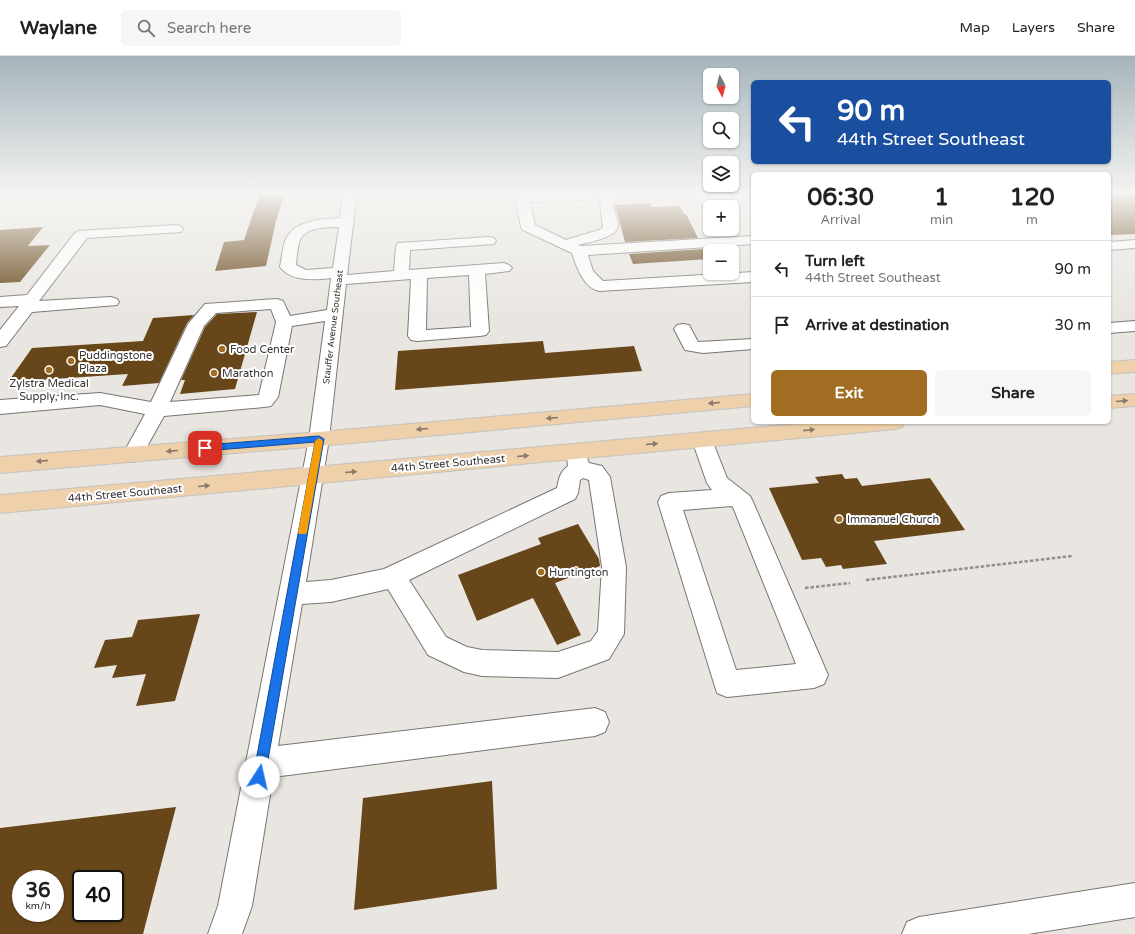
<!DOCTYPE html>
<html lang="en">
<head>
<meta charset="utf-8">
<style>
	:root { --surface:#fff; --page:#f6f6f6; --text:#222; --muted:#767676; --line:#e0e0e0; --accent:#a06d23 }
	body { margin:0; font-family:"Varela Round",sans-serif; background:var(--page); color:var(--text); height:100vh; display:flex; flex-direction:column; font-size:15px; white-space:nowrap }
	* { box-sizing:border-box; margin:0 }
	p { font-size:13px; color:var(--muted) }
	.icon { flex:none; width:22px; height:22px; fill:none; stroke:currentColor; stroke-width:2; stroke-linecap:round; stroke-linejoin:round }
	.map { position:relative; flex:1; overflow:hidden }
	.details { position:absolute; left:751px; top:116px; width:360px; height:252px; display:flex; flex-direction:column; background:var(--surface); border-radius:6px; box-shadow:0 1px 3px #0004 }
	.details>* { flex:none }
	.top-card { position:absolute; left:751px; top:24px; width:360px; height:84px; border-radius:6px; box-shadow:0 1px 3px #0004; background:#1a4fa0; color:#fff; overflow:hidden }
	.needle { width:26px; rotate:173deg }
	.fabs { position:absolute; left:703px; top:12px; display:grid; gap:8px }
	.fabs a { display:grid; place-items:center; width:36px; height:36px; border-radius:6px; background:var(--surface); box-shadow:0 1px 3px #0004; font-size:20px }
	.speed { position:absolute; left:12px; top:814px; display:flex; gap:8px; font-size:20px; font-weight:700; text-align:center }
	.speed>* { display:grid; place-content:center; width:52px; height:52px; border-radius:50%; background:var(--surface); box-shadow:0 1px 3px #0004; line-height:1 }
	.speed small { font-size:10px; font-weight:400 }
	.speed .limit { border:2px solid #111; border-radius:6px; background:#fff; color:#111 }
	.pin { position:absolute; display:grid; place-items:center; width:34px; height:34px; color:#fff; margin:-17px; border-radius:8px; box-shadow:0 2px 6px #0006 }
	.me { position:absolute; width:44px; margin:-22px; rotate:10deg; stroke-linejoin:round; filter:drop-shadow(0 0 3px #0008) }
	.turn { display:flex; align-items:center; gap:14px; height:84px; padding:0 20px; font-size:18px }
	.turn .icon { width:52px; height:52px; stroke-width:2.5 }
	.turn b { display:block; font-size:28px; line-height:34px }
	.eta { display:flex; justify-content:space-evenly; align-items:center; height:68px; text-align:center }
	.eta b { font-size:24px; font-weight:700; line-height:28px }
	.cta { display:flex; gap:8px; margin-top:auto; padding:8px 20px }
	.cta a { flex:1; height:46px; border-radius:6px; background:var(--accent); color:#fff; font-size:16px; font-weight:700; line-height:46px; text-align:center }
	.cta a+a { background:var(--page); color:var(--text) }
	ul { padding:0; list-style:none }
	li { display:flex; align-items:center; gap:12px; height:56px; padding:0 20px; border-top:1px solid var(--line) }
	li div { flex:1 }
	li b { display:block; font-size:15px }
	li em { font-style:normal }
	header { display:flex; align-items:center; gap:24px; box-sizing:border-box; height:56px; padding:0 20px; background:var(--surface); border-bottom:1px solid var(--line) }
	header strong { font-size:19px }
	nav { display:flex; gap:22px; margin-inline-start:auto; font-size:14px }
	.search { width:280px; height:36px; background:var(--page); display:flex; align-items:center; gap:10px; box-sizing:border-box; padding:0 14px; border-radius:6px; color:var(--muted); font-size:15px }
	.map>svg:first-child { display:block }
</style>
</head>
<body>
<header>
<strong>Waylane</strong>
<div class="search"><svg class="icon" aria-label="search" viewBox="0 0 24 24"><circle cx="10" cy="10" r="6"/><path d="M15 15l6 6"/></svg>Search here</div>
<nav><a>Map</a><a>Layers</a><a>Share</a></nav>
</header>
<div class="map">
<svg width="1135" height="878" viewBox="0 0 1135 878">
	<rect width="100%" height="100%" fill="#e9e6e1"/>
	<path fill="#674619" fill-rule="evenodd" d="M 285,136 L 276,165 L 266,210 L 215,215 L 224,186 L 244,184 L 260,137 Z
		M 1109,136 L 1135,136 L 1135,178 L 1109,179 Z
		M 649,147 L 651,151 L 680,150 L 684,158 L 686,158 L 698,182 L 625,186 L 615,149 Z
		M 43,171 L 28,190 L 50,189 L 20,226 L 0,227 L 0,174 Z
		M 704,193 L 709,203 L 633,208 L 629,198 Z
		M 257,256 L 235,333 L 180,338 L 185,324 L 181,324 L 205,271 L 217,258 Z
		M 194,259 L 187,267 L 159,327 L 122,330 L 128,318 L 8,326 L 32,292 L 143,285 L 153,262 Z
		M 543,285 L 545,297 L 634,290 L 642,315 L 395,334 L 398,295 Z
		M 842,418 L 845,423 L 857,422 L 862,430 L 930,422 L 965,474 L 874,485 L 887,508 L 843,513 L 841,509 L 826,511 L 821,502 L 802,504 L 769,432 L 819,427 L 815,421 Z
		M 578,468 L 599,503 L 600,510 L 555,527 L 581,579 L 557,589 L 533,542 L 477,565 L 458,519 L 541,488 L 538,482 Z
		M 200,558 L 175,645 L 136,650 L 146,618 L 112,622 L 117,609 L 94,612 L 105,584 L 132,581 L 138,564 Z
		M 492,725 L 497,833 L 354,854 L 363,742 Z
		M 176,751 L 143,878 L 0,878 L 0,772 ZM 21,823 L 55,823 L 55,857 L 21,857 ZM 81,823 L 115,823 L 115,857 L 81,857 Z"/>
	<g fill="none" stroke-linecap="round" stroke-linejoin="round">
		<defs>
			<path id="minor" d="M 343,136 L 357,136 L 347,219 L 394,215 L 396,190 L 398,187 L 489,181 L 494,182 L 496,185 L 494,188 L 410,194 L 409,214 L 504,207 L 509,209 L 512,212 L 509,215 L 485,218 L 489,275 L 486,279 L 480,280 L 417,285 L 411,284 L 408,280 L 411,223 L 346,228 L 329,383 L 306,526 L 331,524 L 384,513 L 557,432 C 559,422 560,416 568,410 L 567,401 L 570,396 L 577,393 L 584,396 L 589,407 L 602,410 L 610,421 L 626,511 L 624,578 L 609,603 L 558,622 L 482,620 L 464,616 L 428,599 L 388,533 L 331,546 L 302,548 L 278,690 L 595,652 L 605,656 L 609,666 L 605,676 L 595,680 L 273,721 L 252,850 L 242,878 L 208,878 L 218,850 L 309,383 L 325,265 L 292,270 L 278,341 L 271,350 L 264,351 L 164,360 L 140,403 L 133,406 L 126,403 L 123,398 L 145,358 L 100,349 L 0,358 L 0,344 L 100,337 L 151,346 L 188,268 L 205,248 L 277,243 L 283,245 L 290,260 L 327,254 L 331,222 C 316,224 291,226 280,211 C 282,202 282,191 286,183 C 295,164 322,163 340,162 ZM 339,171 L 333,212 L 306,214 L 296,209 C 297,201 297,191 300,184 C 306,171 327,171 339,171 ZM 469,219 L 471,271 L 426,274 L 427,222 ZM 271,253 L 276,266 L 259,339 L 170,346 L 204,270 L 216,257 ZM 583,422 L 589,424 L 602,511 L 598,575 L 591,585 L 558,596 L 482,594 L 467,591 L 446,581 L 409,524 L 575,443 L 578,437 L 580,424 Z
				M 514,136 L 528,136 L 528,138 L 571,136 L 678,136 L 677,139 L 672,140 L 622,142 L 613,147 C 613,155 618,161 618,169 C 618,182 588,186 578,189 L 581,190 L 753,180 L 753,188 L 588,199 L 593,215 L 603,225 L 753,216 L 753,226 L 599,235 C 583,231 577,212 572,197 L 523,174 L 521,171 ZM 602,143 L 600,149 L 603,171 L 599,174 L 566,184 L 535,169 L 530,146 Z
				M 688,136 L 708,137 L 718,151 L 710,151 L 710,155 L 706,154 L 698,143 L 689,139 Z
				M 176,169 L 181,170 L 183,173 L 181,176 L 87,182 L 39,245 L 111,241 L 117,243 L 119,246 L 117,249 L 32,256 L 6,290 L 0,291 L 0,274 L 19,250 L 0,251 L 0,241 L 27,239 L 74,178 L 78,175 Z
				M 1135,184 L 1135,192 L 1109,194 L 1109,186 Z
				M 1135,265 L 1135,275 L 1109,277 L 1109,267 Z
				M 683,268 L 689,269 L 698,286 L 753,283 L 753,293 L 703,297 L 685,294 L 674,273 L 677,269 Z
				M 702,377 L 709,379 L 712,384 L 727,422 L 750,440 L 753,446 L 828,619 L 824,628 L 814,632 L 727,641 L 717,637 L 658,446 L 661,440 L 669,437 L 712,434 L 707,427 L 692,384 L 695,379 ZM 731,450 L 733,451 L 796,608 L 736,614 L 683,454 Z
				M 1135,827 L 1135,861 L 1028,878 L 902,878 L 907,866 L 919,861 Z"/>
			<path id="major" d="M 1135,304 L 1135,316 L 1109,318 L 1109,306 Z
				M 753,338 L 753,350 L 319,390 L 0,417 L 0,401 L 319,376 Z
				M 1135,338 L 1135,350 L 1109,352 L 1109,340 Z
				M 818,366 L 905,366 L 902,371 L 895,373 L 0,457 L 0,439 Z"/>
		</defs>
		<use href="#minor" stroke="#797672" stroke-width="2"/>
		<use href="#major" stroke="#c3c2c2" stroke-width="2"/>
		<path stroke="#92908d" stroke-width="2.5" stroke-dasharray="3.5 2" stroke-linecap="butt" d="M 866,524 L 1072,500
			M 805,532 L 850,527"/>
		<use href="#minor" fill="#fff" fill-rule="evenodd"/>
		<use href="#major" fill="#eed0aa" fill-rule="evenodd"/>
	</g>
	<defs><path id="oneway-solid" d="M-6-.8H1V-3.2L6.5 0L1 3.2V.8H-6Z"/></defs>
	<g fill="#897b69">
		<use href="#oneway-solid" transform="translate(1122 345) rotate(-5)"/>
		<use href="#oneway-solid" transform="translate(714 347) rotate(175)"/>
		<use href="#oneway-solid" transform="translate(552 362) rotate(175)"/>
		<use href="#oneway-solid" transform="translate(422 373) rotate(175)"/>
		<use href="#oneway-solid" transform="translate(809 374) rotate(-6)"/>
		<use href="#oneway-solid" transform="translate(652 388) rotate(-5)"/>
		<use href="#oneway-solid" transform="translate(172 395) rotate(175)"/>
		<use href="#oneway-solid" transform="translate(523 400) rotate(-5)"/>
		<use href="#oneway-solid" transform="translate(42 405) rotate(175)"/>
		<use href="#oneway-solid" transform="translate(351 416) rotate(-5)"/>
		<use href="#oneway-solid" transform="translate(204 430) rotate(-5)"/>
	</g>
	<linearGradient id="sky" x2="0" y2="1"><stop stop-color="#a5b4bb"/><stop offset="0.53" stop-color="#f5f4f2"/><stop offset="1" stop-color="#f5f4f2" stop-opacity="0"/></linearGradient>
	<rect width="1135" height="259" fill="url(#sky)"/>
	<path fill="#1a73e8" stroke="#114b97" d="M 319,380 L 324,383 L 265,721 L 263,726 L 259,727 L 255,726 L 253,721 L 315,386 L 205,395 L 201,392 L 205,389 Z"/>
	<path fill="#f59e0b" d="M 319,382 L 323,385 L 307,476 L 306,478 L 299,478 L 298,476 L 315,385 Z"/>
	<g fill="#a06d23" stroke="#fff" stroke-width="1.5">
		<circle cx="222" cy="293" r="4"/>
		<circle cx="71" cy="305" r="4"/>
		<circle cx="49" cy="314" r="4"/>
		<circle cx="214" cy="317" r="4"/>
		<circle cx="839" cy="463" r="4"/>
		<circle cx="541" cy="516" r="4"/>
	</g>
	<g text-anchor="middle" stroke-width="4" stroke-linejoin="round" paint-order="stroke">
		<g font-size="9" fill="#373534" stroke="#fff">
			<text transform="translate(333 271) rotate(-83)" y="3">Stauffer Avenue Southeast</text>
		</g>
		<g font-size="11" fill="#373534" stroke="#fff" text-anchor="start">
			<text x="230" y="297">Food Center</text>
			<text x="79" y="303">Puddingstone<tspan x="79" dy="13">Plaza</tspan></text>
			<text x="222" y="321">Marathon</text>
			<text x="49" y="331" text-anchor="middle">Zylstra Medical<tspan x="49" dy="13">Supply, Inc.</tspan></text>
			<text x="847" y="467">Immanuel Church</text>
			<text x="549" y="520">Huntington</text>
		</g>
		<g font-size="11" fill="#373534" stroke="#fff">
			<text transform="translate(448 407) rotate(-5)" y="4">44th Street Southeast</text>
			<text transform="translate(125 437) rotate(-5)" y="4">44th Street Southeast</text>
		</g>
	</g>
</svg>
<div class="fabs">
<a><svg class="needle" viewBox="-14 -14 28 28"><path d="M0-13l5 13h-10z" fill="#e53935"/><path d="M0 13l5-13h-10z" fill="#767676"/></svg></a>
<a><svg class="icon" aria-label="search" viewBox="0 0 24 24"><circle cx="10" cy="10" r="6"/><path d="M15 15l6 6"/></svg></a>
<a><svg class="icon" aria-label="layers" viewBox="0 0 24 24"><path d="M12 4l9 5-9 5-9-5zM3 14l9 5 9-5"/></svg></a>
<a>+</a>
<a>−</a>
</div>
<div class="speed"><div>36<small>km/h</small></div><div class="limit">40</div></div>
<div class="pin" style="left:205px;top:392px;background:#d93025"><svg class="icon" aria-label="arrive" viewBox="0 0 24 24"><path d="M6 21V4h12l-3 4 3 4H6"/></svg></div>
<svg class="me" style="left:259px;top:721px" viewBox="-20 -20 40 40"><circle r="19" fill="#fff"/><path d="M0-13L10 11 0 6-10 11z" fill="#1a73e8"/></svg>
<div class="top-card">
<div class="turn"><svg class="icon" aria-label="left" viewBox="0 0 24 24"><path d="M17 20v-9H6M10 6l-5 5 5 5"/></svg><div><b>90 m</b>44th Street Southeast</div></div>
</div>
<section class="details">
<div class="eta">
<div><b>06:30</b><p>Arrival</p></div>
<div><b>1</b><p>min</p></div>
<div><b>120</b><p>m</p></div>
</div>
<ul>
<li><svg class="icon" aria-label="left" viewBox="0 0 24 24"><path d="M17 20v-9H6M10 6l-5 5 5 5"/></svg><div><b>Turn left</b><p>44th Street Southeast</p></div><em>90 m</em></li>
<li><svg class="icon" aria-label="arrive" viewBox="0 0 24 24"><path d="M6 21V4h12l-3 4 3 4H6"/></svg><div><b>Arrive at destination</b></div><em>30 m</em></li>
</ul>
<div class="cta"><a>Exit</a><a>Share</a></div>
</section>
</div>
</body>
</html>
